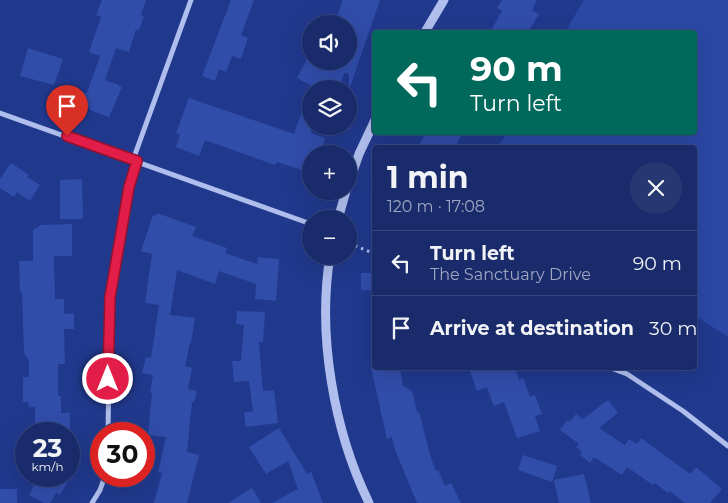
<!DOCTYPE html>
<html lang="en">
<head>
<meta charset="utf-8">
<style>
	:root { --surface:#192b6a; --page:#263772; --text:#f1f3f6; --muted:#9fa7c1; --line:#37477e }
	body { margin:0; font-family:Montserrat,sans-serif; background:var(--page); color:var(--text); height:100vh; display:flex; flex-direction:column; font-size:19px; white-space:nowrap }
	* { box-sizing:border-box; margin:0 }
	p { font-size:16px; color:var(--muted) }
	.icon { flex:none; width:28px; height:28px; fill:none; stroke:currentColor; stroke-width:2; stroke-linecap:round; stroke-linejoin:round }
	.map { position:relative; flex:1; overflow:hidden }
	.details { position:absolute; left:372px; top:145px; width:325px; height:225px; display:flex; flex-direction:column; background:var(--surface); border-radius:5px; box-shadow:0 5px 20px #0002,0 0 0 1px var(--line) }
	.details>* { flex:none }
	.banner { position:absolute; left:372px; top:30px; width:325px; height:105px; border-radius:5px; box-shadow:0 5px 20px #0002,0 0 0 1px var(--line); background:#00695c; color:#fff; overflow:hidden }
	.controls { position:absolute; left:302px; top:15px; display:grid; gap:10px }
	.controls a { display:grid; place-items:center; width:55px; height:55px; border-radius:50%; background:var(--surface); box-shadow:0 5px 20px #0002,0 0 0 1px var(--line); font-size:25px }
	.speed { position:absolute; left:15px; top:422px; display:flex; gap:10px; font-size:25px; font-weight:700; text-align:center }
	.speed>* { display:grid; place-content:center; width:65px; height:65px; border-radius:50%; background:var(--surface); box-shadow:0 5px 20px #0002,0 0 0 1px var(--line); line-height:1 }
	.speed small { font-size:12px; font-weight:400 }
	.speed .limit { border:8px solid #d22; background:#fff; color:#111 }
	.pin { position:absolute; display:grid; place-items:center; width:42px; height:42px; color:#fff; margin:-51px -21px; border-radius:50% 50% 50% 0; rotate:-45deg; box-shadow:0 0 5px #0007 }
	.pin .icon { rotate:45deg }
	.me { position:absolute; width:55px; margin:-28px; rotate:0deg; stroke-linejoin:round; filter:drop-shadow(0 0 4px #0008) }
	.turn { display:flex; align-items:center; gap:18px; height:105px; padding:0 15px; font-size:22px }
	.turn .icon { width:65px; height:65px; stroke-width:2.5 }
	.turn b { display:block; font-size:35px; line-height:42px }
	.round { display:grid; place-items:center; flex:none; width:52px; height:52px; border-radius:26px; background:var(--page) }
	.headline { display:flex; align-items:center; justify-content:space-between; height:85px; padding:0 15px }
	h1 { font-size:30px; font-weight:700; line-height:38px }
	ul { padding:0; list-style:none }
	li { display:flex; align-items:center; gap:15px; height:65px; padding:0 15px; border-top:1px solid var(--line) }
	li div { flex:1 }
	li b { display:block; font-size:19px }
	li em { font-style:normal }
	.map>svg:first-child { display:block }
</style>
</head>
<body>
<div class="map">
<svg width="728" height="503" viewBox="0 0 728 503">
	<rect width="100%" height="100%" fill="#21398d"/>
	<path fill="#2b48a5" d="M 584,0 L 728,0 L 728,337 L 695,316 L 695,148 L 498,147 L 507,133 L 695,132 L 695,32 L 565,32 Z"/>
	<path fill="#314daa" d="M 102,0 L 146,0 L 141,15 L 144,16 L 139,30 L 136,29 L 129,52 L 116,48 L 105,80 L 119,85 L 118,86 L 122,87 L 109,117 L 90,110 L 90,108 L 68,100 L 72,88 L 87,93 L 100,56 L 89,52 L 101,17 L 96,15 Z
		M 231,0 L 254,0 L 241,35 L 248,38 L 241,59 L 232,56 L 226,72 L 219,69 L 215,81 L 202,76 Z
		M 343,0 L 380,0 L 350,87 L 349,87 L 349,74 L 345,73 L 337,89 L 318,89 L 297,78 L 307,59 L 327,70 L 328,67 L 318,63 L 318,61 L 349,61 L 349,24 L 334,24 Z
		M 502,0 L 537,0 L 532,10 L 539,14 L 528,32 L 490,32 L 502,11 L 497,8 Z
		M 28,48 L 63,59 L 54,85 L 20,76 Z
		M 311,95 L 311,133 L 325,138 L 320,154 L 311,154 L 311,173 L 277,162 L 275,165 L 205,140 L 199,156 L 176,147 L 180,135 L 176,133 L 189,98 L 294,134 L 299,119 Z
		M 426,132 L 463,132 L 455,148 L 418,148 Z
		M 11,163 L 29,175 L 27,177 L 40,185 L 30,201 L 17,192 L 14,197 L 0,188 L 0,179 Z
		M 82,179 L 83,219 L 60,219 L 60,180 Z
		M 157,213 L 196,227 L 192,236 L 227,248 L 225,253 L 257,264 L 258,257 L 279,259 L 276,301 L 255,299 L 256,284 L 219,271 L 215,284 L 177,270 L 170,315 L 195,318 L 191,343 L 190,343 L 185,366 L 192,368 L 188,389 L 197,391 L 194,402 L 192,402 L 187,452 L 199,455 L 187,503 L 154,503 L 162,473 L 158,472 L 166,437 L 148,435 L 152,393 L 150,393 L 153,375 L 142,373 L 146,357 L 151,358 L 159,305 L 145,303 L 152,254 L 141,251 L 153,215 L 156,216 Z
		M 72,224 L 72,256 L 54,256 L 55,299 L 64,299 L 64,314 L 74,313 L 74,329 L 64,329 L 65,364 L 58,364 L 58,396 L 61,396 L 61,413 L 70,413 L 70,430 L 63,430 L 63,434 L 35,434 L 35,407 L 29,407 L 28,402 L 23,402 L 23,377 L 29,377 L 29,361 L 24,353 L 22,292 L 20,292 L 19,261 L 33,261 L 33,230 L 41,225 Z
		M 361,273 L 375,273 L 375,290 L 361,290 Z
		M 237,311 L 265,312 L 263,342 L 259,342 L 263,391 L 274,390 L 278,423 L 246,427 L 244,413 L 253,411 L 249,381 L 234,382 L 232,361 L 241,361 L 244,325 L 236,324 Z
		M 371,368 L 400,368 L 403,386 L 412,391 L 417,412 L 419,412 L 430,455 L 436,471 L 438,470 L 445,486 L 451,483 L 461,503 L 417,503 L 395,450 L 392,437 L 387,439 Z
		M 469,368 L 515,368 L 519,380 L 523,378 L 530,397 L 535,395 L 542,414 L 535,416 L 540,431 L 517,438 L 504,402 L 494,406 L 487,387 L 477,391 Z
		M 608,400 L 618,413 L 599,428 L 625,445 L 629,439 L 637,444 L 641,438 L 690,474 L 696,467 L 722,489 L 710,503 L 685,503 L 670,491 L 668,493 L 655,483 L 653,485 L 627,467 L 622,475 L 594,457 L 590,463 L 580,455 L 582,452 L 576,447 L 579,444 L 560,430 L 567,420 L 570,422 L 576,414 L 583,419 Z
		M 279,428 L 307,474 L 311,472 L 323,503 L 272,503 L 298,489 L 288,461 L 266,474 L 249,447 Z
		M 523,455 L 557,466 L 552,482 L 518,470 Z
		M 584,474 L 591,503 L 559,503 L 554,480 Z
		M 39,476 L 71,476 L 60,495 L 56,493 L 50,503 L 44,503 L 29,495 Z
		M 252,488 L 261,503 L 228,503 Z
		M 0,489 L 17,489 L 17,503 L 0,503 Z"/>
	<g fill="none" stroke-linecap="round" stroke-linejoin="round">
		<path stroke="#afbeec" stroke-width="3" stroke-dasharray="2.5 4" stroke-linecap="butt" d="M 349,243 L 375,254"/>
		<path stroke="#afbeec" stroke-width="5" d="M 0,113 L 311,224
			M 133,160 L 191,0
			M 611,368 L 627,374 L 683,411 L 728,446
			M 108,434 L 110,297 L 129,187 L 137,161
			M 92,503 L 100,490 L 105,476"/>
		<path stroke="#afbeec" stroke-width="9" d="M 425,32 L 444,0
			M 349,183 L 359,154 L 375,120
			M 338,219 L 346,191
			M 330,256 C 317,336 334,431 369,503"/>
	</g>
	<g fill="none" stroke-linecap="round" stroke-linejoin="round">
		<defs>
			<path id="route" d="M 67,136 L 137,161 L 129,187 L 110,297 L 108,379"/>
		</defs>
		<use href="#route" stroke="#92132f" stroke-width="12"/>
		<use href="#route" stroke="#e11d48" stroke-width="9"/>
	</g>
</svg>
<div class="controls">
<a><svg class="icon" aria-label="sound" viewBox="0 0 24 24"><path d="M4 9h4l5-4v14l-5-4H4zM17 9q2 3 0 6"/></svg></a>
<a><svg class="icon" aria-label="layers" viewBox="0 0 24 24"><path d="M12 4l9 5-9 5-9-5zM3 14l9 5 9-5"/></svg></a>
<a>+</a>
<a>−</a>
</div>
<div class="speed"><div>23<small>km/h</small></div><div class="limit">30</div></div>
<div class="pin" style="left:67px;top:136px;background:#d93025"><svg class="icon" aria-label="arrive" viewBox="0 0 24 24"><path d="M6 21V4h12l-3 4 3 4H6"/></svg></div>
<svg class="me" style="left:108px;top:379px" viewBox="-20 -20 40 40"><circle r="17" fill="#e11d48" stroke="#fff" stroke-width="3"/><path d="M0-11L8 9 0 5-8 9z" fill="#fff"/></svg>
<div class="banner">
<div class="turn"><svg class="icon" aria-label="left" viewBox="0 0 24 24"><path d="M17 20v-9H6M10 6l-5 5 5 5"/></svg><div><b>90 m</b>Turn left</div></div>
</div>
<section class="details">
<div class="headline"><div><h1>1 min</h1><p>120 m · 17:08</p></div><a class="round"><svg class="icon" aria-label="close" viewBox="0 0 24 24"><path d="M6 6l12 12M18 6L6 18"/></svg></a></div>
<ul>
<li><svg class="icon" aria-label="left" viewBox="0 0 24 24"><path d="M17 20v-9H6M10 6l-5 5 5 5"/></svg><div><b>Turn left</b><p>The Sanctuary Drive</p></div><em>90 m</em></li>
<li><svg class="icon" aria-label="arrive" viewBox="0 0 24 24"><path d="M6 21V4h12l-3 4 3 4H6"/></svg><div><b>Arrive at destination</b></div><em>30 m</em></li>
</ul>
</section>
</div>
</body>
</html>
